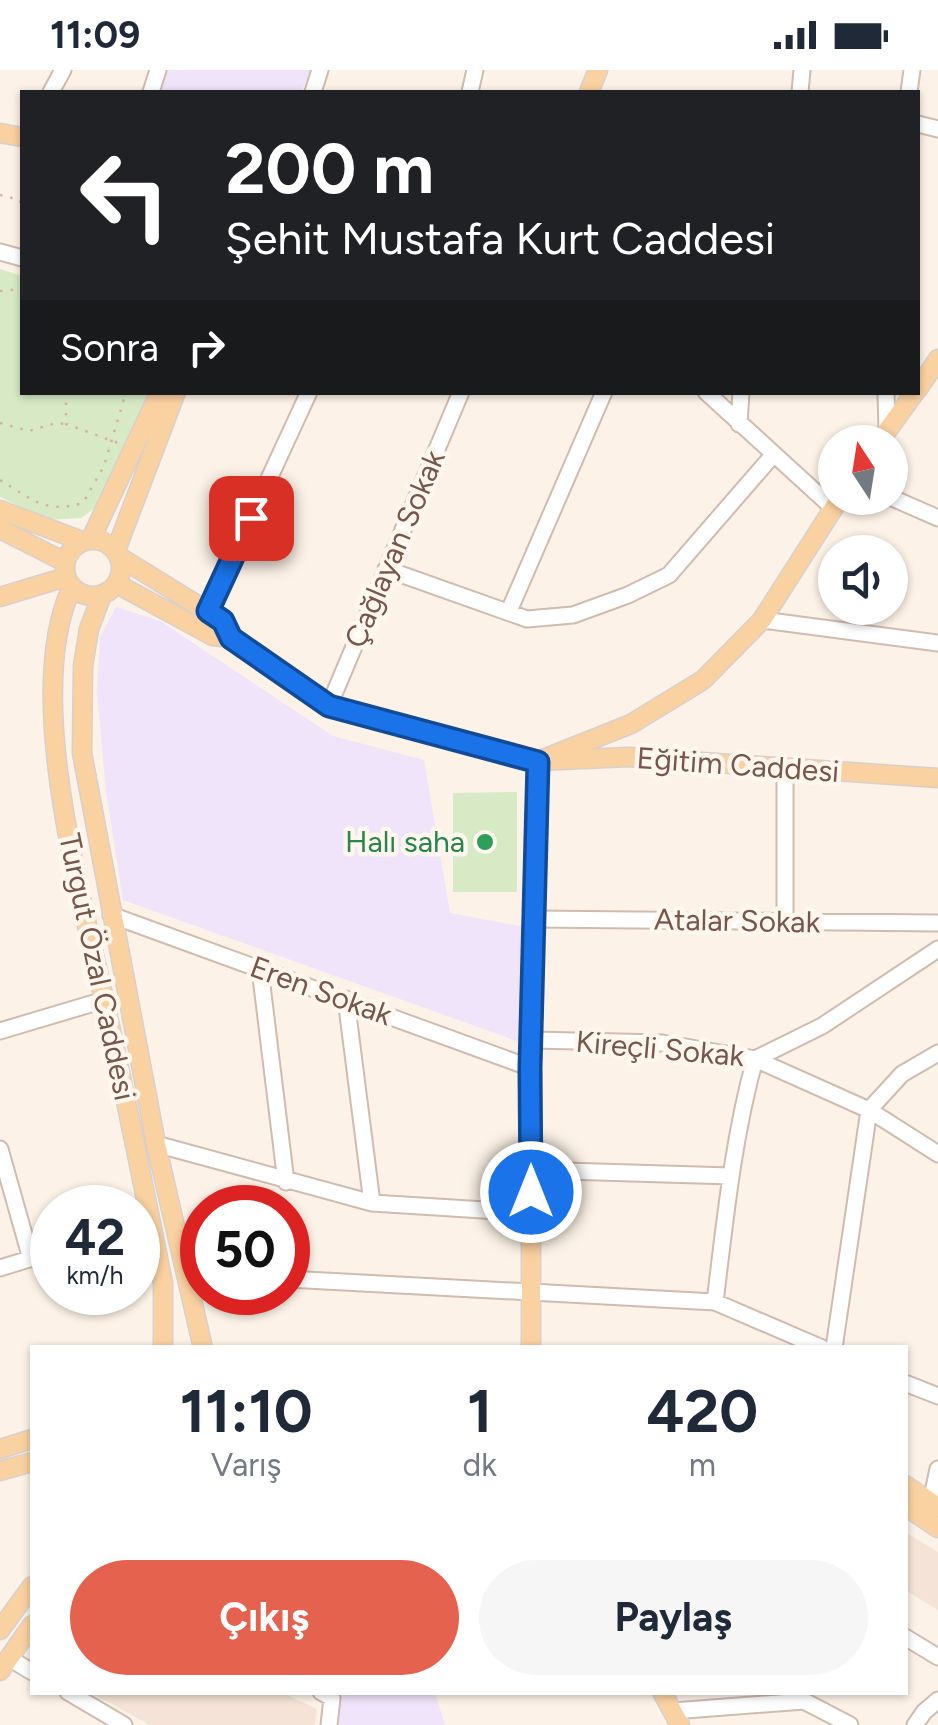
<!DOCTYPE html>
<html lang="tr">
<head>
<meta charset="utf-8">
<style>
	:root { --surface:#fff; --page:#f6f6f7; --text:#1f2937; --muted:#747a83; --accent:#e4624e }
	body { margin:0; font-family:Figtree,sans-serif; background:var(--page); color:var(--text); height:100vh; display:flex; flex-direction:column; font-size:38px; white-space:nowrap }
	* { box-sizing:border-box; margin:0 }
	p { font-size:32px; color:var(--muted) }
	.icon { flex:none; width:55px; height:55px; fill:none; stroke:currentColor; stroke-width:2; stroke-linecap:round; stroke-linejoin:round }
	.map { position:relative; flex:1; overflow:hidden }
	.sheet { position:absolute; left:30px; top:1275px; width:878px; height:350px; display:flex; flex-direction:column; background:var(--surface); border-radius:0px; box-shadow:0 2px 8px #0004 }
	.sheet>* { flex:none }
	.top-card { position:absolute; left:20px; top:20px; width:900px; height:305px; border-radius:0px; box-shadow:0 2px 8px #0004; background:#202124; color:#fff; overflow:hidden }
	.needle { width:65px; rotate:348deg }
	.buttons { position:absolute; left:818px; top:355px; display:grid; gap:20px }
	.buttons a { display:grid; place-items:center; width:90px; height:90px; border-radius:50%; background:var(--surface); box-shadow:0 2px 8px #0004; font-size:50px }
	.speed { position:absolute; left:30px; top:1115px; display:flex; gap:20px; font-size:50px; font-weight:700; text-align:center }
	.speed>* { display:grid; place-content:center; width:130px; height:130px; border-radius:50%; background:var(--surface); box-shadow:0 2px 8px #0004; line-height:1 }
	.speed small { font-size:25px; font-weight:400 }
	.speed .limit { border:15px solid #d22; background:#fff; color:#111 }
	.pin { position:absolute; display:grid; place-items:center; width:85px; height:85px; color:#fff; margin:-42px; border-radius:20px; box-shadow:0 5px 15px #0006 }
	.me { position:absolute; width:110px; margin:-55px; rotate:0deg; stroke-linejoin:round; filter:drop-shadow(0 0 8px #0008) }
	.turn { display:flex; align-items:center; gap:35px; height:210px; padding:0 40px; font-size:45px }
	.turn .icon { width:130px; height:130px; stroke-width:2.5 }
	.turn b { display:block; font-size:70px; line-height:85px }
	.then { display:flex; align-items:center; height:95px; padding:0 40px; background:#0003; gap:20px; font-size:38px }
	.eta { display:flex; justify-content:space-evenly; align-items:center; height:170px; text-align:center }
	.eta b { font-size:60px; font-weight:700; line-height:70px }
	.action { display:flex; gap:20px; margin-top:auto; padding:20px 40px }
	.action a { flex:1; height:115px; border-radius:60px; background:var(--accent); color:#fff; font-size:40px; font-weight:700; line-height:115px; text-align:center }
	.action a+a { background:var(--page); color:var(--text) }
	.status { display:flex; justify-content:space-between; align-items:center; height:70px; padding:0 50px; background:var(--surface); direction:ltr }
	.status svg { height:28px; fill:currentColor }
	.map>svg:first-child { display:block }
</style>
</head>
<body>
<div class="status"><b>11:09</b><svg viewBox="0 0 49 12"><path d="M0 12V9h3v3zM5 12V6h3v6zM10 12V3h3v9zM15 12V0h3v12zM26 1h20v11H26zM47 4h2v5h-2z"/></svg></div>
<div class="map">
<svg width="938" height="1655" viewBox="0 0 938 1655">
	<rect width="100%" height="100%" fill="#fcf2e7"/>
	<path fill="#f4e3d6" d="M 905,1462 L 938,1482 L 938,1540 L 905,1520 Z
		M 91,1623 L 283,1623 L 317,1639 L 315,1655 L 150,1655 Z"/>
	<path fill="#efe4f9" d="M 167,0 L 311,0 L 301,22 L 160,22 Z
		M 116,537 L 160,551 L 333,666 L 424,690 L 450,843 L 525,857 L 520,972 L 123,830 L 106,721 L 97,622 L 100,567 Z
		M 341,1622 L 435,1623 L 445,1655 L 338,1655 Z"/>
	<path fill="#d7eac5" d="M 0,199 L 22,206 L 22,322 L 148,323 L 99,435 L 81,448 L 48,450 L 0,427 Z
		M 517,722 L 517,822 L 453,822 L 453,723 Z"/>
	<g fill="none" stroke-linecap="round" stroke-linejoin="round">
		<defs>
			<path id="minor" d="M 51,22 L 63,0
				M 151,22 L 158,0
				M 313,22 L 320,0
				M 470,22 L 475,0
				M 800,22 L 802,0
				M 909,22 L 912,0
				M 918,54 L 938,59
				M 0,182 L 22,188
				M 706,322 L 832,437
				M 886,322 L 887,359
				M 739,354 L 741,322
				M 890,427 L 938,448
				M 386,499 L 527,549 L 573,545 L 628,525 L 669,505 L 773,385
				M 208,541 L 309,322
				M 509,541 L 604,322
				M 762,550 L 938,573
				M 329,636 L 461,322
				M 111,845 L 531,998
				M 535,849 L 938,853
				M 785,851 L 785,698
				M 260,899 L 286,1112
				M 346,929 L 372,1133
				M 0,961 L 104,930
				M 532,970 L 662,973 L 755,989 L 822,956 L 938,879
				M 156,1074 L 372,1133 L 532,1143
				M 0,1079 L 31,1189
				M 531,1100 L 731,1106
				M 0,1198 L 52,1182
				M 288,1209 L 715,1232 L 822,1278
				M 715,1232 C 725,1151 733,1068 755,989 L 869,1040 L 938,1084
				M 834,1278 L 869,1040 L 902,1004 L 938,983
				M 905,1313 L 938,1326
				M 929,1441 L 938,1399
				M 905,1567 L 938,1587
				M 9,1588 L 32,1602
				M 68,1622 L 124,1655
				M 321,1622 L 332,1628 L 329,1655
				M 673,1641 L 804,1631 L 850,1655
				M 915,1655 L 924,1642 L 938,1630"/>
			<path id="major" d="M 589,22 L 598,0
				M 0,63 L 22,67
				M 918,319 L 938,289
				M 879,372 L 915,322
				M 0,440 L 82,471
				M 0,459 L 65,492
				M 91,469 L 160,322
				M65 498a28 28 0 1 1 56 0a28 28 0 1 1-56 0Z
				M 116,480 L 176,322
				M 121,488 L 223,551 L 231,568
				M 117,514 L 213,566 L 231,568 L 329,636 L 538,691 L 631,654 L 703,610 L 762,550 L 840,428
				M 72,517 C 23,620 80,820 104,929 C 125,1023 144,1118 163,1213 L 163,1278
				M 102,525 L 89,559 L 83,596 L 82,683 L 156,1074 L 203,1278
				M 0,527 L 66,507
				M 531,1278 L 531,998 L 538,691 L 628,687 L 938,708
				M 0,1379 L 32,1369
				M 0,1401 L 32,1392
				M 905,1415 L 938,1437
				M 905,1436 L 938,1458
				M 0,1560 L 32,1516
				M 0,1601 L 32,1555
				M 662,1622 L 680,1655"/>
		</defs>
		<use href="#minor" stroke="#d0bbaf" stroke-width="19"/>
		<use href="#major" stroke="#d9d0cd" stroke-width="21"/>
		<path stroke="#d7b2a2" stroke-width="2.5" stroke-dasharray="2.5 8" stroke-linecap="butt" d="M 0,125 L 20,130 L 22,138
			M 0,221 L 22,219
			M 66,322 L 66,354 L 118,373
			M 0,353 L 29,361 L 56,353 L 66,354
			M 0,410 C 32,429 44,444 83,433 L 104,396 L 126,322"/>
		<use href="#minor" stroke="#fff" stroke-width="15"/>
		<use href="#major" stroke="#fad1a1" stroke-width="18"/>
	</g>
	<g fill="none" stroke-linecap="round" stroke-linejoin="round">
		<defs>
			<path id="route" d="M 251,448 L 208,541 L 223,551 L 231,568 L 329,636 L 538,692 L 530,998 L 531,1122"/>
		</defs>
		<use href="#route" stroke="#114b97" stroke-width="25"/>
		<use href="#route" stroke="#1a73e8" stroke-width="18"/>
	</g>
	<circle fill="#2e9e5b" stroke="#fff6ee" stroke-width="4" cx="485" cy="772" r="10"/>
	<g text-anchor="middle" stroke-width="9" stroke-linejoin="round" paint-order="stroke">
		<g font-size="30" fill="#76574b" stroke="#fff6ee">
			<text transform="translate(395 479) rotate(-67)" y="10">Çağlayan Sokak</text>
			<text transform="translate(738 695) rotate(4)" y="10">Eğitim Caddesi</text>
			<text transform="translate(737 851) rotate(1)" y="10">Atalar Sokak</text>
			<text transform="translate(97 897) rotate(78)" y="10">Turgut Özal Caddesi</text>
			<text transform="translate(321 921) rotate(20)" y="10">Eren Sokak</text>
			<text transform="translate(660 979) rotate(5)" y="10">Kireçli Sokak</text>
		</g>
		<g font-size="30" fill="#27864d" stroke="#fff6ee" text-anchor="end">
			<text x="465" y="782">Halı saha</text>
		</g>
	</g>
</svg>
<div class="buttons">
<a><svg class="needle" viewBox="-14 -14 28 28"><path d="M0-13l5 13h-10z" fill="#e53935"/><path d="M0 13l5-13h-10z" fill="#747a83"/></svg></a>
<a><svg class="icon" aria-label="sound" viewBox="0 0 24 24"><path d="M4 9h4l5-4v14l-5-4H4zM17 9q2 3 0 6"/></svg></a>
</div>
<div class="speed"><div>42<small>km/h</small></div><div class="limit">50</div></div>
<div class="pin" style="left:251px;top:448px;background:#d93025"><svg class="icon" aria-label="arrive" viewBox="0 0 24 24"><path d="M6 21V4h12l-3 4 3 4H6"/></svg></div>
<svg class="me" style="left:531px;top:1122px" viewBox="-20 -20 40 40"><circle r="17" fill="#1a73e8" stroke="#fff" stroke-width="3"/><path d="M0-11L8 9 0 5-8 9z" fill="#fff"/></svg>
<div class="top-card">
<div class="turn"><svg class="icon" aria-label="left" viewBox="0 0 24 24"><path d="M17 20v-9H6M10 6l-5 5 5 5"/></svg><div><b>200 m</b>Şehit Mustafa Kurt Caddesi</div></div>
<div class="then">Sonra<svg class="icon" aria-label="right" viewBox="0 0 24 24"><path d="M7 20v-9h11M14 6l5 5-5 5"/></svg></div>
</div>
<section class="sheet">
<div class="eta">
<div><b>11:10</b><p>Varış</p></div>
<div><b>1</b><p>dk</p></div>
<div><b>420</b><p>m</p></div>
</div>
<div class="action"><a>Çıkış</a><a>Paylaş</a></div>
</section>
</div>
</body>
</html>
